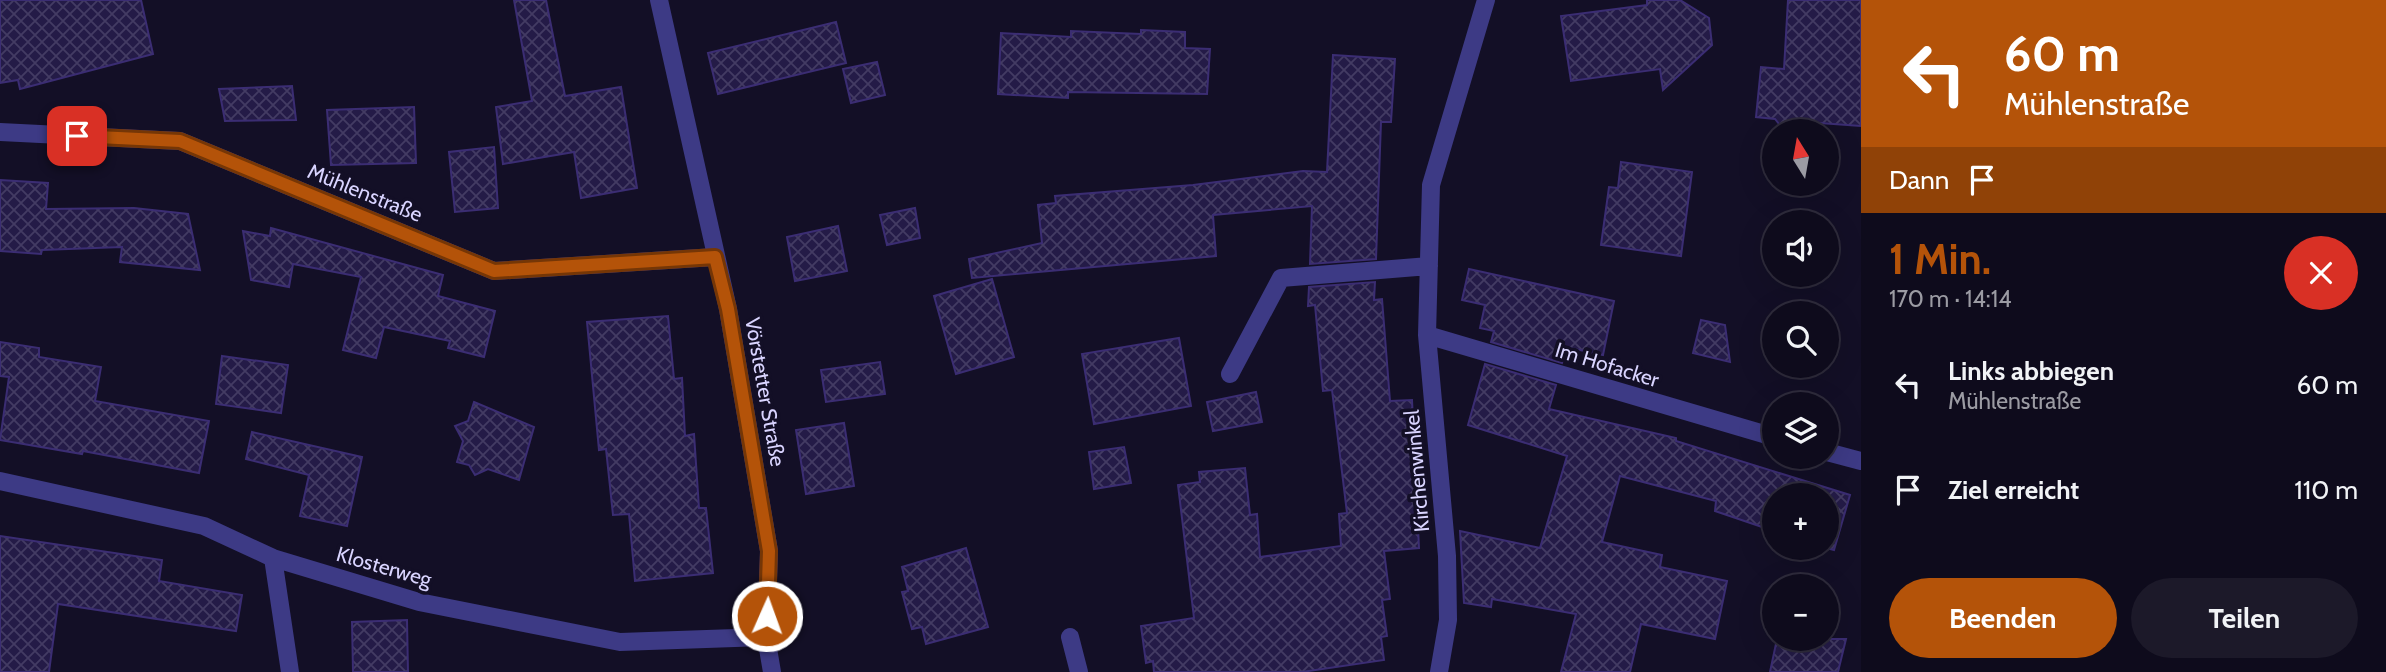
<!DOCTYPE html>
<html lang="de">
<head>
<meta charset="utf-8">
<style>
	:root { --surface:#0e0b1c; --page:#1c1929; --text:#f1f3f6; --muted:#9b9ba3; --line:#2e2b3b; --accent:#b45309 }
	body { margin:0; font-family:Cabin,sans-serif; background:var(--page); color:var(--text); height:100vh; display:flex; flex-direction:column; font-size:26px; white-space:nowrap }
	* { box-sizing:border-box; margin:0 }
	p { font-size:23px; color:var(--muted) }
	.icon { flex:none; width:38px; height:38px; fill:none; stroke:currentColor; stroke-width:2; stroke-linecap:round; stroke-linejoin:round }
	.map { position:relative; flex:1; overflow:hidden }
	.details { display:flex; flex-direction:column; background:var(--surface); width:525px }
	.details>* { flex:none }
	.banner { background:#b45309; color:#fff; overflow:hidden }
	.needle { width:46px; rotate:349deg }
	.buttons { position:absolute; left:1762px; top:119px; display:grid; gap:14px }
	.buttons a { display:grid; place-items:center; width:77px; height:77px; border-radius:50%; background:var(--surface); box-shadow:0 7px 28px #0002,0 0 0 2px var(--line); font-size:35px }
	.pin { position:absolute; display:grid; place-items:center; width:60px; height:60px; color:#fff; margin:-30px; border-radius:14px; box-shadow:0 4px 10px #0006 }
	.me { position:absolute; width:77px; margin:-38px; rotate:2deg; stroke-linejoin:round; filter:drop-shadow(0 0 5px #0008) }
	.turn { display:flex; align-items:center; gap:24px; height:147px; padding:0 28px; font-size:32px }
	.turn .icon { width:91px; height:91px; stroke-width:2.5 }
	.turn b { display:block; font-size:49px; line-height:60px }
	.then { display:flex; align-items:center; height:66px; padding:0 28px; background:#0003; gap:14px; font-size:26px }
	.round { display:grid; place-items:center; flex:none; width:74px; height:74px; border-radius:37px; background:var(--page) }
	.summary { display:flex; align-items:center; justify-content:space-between; height:119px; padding:0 28px }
	h1 { font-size:42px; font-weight:700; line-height:52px; color:var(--accent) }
	.button { display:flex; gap:14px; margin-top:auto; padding:14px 28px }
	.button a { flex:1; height:80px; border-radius:42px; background:var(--accent); color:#fff; font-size:28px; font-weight:700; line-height:80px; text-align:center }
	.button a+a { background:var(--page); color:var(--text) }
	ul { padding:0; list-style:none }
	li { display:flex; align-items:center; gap:21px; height:105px; padding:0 28px }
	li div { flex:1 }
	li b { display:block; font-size:26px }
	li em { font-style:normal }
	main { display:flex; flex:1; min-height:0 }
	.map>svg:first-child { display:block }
</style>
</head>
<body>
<main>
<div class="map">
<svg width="1861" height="672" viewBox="0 0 1861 672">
	<defs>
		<pattern id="building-cross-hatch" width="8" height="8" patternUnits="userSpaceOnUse" patternTransform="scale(1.75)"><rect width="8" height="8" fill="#241b47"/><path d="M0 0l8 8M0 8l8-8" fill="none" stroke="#433b63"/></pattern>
	</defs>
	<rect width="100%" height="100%" fill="#130f26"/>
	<path fill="url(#building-cross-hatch)" stroke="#3b2d73" stroke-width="2" d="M 0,0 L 141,0 L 153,54 L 20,89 L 18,80 L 0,83 Z
		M 514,0 L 546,0 L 565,96 L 621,87 L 637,188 L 581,198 L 574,152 L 503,164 L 496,107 L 532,101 Z
		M 1647,0 L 1680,0 L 1709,18 L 1712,45 L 1663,90 L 1660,69 L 1571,81 L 1561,16 L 1647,5 Z
		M 1788,0 L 1861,0 L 1861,126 L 1792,121 L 1783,129 L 1775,119 L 1756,117 L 1761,67 L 1784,69 Z
		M 836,22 L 846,63 L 718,94 L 708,53 Z
		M 1141,30 L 1185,32 L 1185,48 L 1210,49 L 1207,94 L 1068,92 L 1068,98 L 998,94 L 1001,33 L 1071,37 L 1071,31 L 1141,34 Z
		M 1333,55 L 1395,59 L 1391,122 L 1381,122 L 1376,259 L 1310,264 L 1312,206 L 1213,215 L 1216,256 L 972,278 L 969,259 L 1042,243 L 1038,205 L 1056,203 L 1055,196 L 1193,185 L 1303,171 L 1327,172 Z
		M 877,62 L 885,95 L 851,103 L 843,69 Z
		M 292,86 L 296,120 L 225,121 L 219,89 Z
		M 414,107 L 416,163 L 331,165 L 327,110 Z
		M 494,147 L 498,208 L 455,212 L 449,152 Z
		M 1621,162 L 1692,172 L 1681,256 L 1601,245 L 1609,187 L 1618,188 Z
		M 0,180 L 48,183 L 46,209 L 134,208 L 188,214 L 200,270 L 120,262 L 122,247 L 42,250 L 41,254 L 0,251 Z
		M 915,208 L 920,238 L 887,245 L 880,215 Z
		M 838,226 L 847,271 L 795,281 L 787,237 Z
		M 271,228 L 443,275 L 438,296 L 495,311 L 484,357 L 448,348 L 450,341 L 384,327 L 376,358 L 343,350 L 361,277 L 293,264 L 289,287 L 251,280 L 243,231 L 270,236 Z
		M 1469,269 L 1614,301 L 1603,355 L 1566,347 L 1562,363 L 1491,342 L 1494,331 L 1480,328 L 1485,305 L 1462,300 Z
		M 992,279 L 1014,357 L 956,374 L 934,296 Z
		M 1375,282 L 1374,300 L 1382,299 L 1390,401 L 1412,400 L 1419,548 L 1384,551 L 1390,599 L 1382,600 L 1387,636 L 1381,637 L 1384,660 L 1302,672 L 1154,672 L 1153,661 L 1146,663 L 1141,626 L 1194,618 L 1178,485 L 1200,482 L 1199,472 L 1245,468 L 1250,515 L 1257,514 L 1260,557 L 1341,546 L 1339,514 L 1347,513 L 1332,390 L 1323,391 L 1315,305 L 1308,306 L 1309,287 Z
		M 668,316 L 674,379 L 682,378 L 685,436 L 694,434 L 699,508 L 706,508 L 713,573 L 635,581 L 629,514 L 613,515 L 606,449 L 599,450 L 587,322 Z
		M 1701,320 L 1725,325 L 1730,362 L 1693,353 Z
		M 1179,338 L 1191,406 L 1094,424 L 1082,354 Z
		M 0,342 L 39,348 L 39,357 L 101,367 L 95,401 L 209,421 L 199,473 L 83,451 L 82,454 L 0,440 L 9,377 L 0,376 Z
		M 222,356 L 288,365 L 281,413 L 216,404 Z
		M 880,362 L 885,394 L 826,402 L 821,370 Z
		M 1485,364 L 1556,385 L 1549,409 L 1676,438 L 1676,441 L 1850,495 L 1834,550 L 1826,548 L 1827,495 L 1774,495 L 1774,531 L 1715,511 L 1716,501 L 1620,476 L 1602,542 L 1662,555 L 1660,567 L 1727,581 L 1715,639 L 1641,624 L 1630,672 L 1561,672 L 1576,614 L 1492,599 L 1491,607 L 1464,603 L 1460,531 L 1540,548 L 1567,456 L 1468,425 Z
		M 1256,392 L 1262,422 L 1213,431 L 1207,402 Z
		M 474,402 L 534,427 L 519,480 L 488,469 L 475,475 L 469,465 L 457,462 L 463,441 L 455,426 L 468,421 Z
		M 844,423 L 854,486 L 806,494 L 796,430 Z
		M 252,432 L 362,457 L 347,526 L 300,516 L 309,475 L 246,459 Z
		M 1124,447 L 1131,483 L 1094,489 L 1089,452 Z
		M 0,536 L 162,560 L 159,581 L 242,595 L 236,631 L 58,604 L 49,672 L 0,672 Z
		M 966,548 L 988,627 L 926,644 L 922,627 L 912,629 L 902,592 L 908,591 L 902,567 Z
		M 407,620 L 408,672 L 353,672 L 352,622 Z
		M 1777,639 L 1846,639 L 1838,672 L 1770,672 Z"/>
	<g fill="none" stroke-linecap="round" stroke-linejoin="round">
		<path stroke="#3d3a85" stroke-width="18" d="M 0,132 L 180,141 L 494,271 L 715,257
			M 1427,335 L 1774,437
			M 1230,374 L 1281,278 L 1429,266
			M 1827,452 L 1861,461
			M 0,481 L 204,526 L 273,558 L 419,602 L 620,642 L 766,637
			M 273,558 L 290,672
			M 1070,637 L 1079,672
			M 1439,672 L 1448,620 L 1447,556 L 1427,335 L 1431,185 L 1486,0"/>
		<path stroke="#3d3a85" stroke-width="18" d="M 659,0 L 728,309 L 769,551 L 766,637 L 772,672"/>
	</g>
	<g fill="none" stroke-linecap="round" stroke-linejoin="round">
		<defs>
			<path id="route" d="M 77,136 L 180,141 L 494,271 L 715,257 L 728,309 L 769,551 L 767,616"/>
		</defs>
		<use href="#route" stroke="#753606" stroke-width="18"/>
		<use href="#route" stroke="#b45309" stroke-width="12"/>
	</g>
	<g text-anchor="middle" stroke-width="7" stroke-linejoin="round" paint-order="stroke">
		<g font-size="21" fill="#d9d4ff" stroke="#130f26">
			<text transform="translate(365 193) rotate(22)" y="7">Mühlenstraße</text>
			<text transform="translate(1607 365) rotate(17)" y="7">Im Hofacker</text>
			<text transform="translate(765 392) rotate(80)" y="7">Vörstetter Straße</text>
			<text transform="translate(1417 471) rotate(-95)" y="7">Kirchenwinkel</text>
			<text transform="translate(384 567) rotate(16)" y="7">Klosterweg</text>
		</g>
	</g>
</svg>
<div class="buttons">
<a><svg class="needle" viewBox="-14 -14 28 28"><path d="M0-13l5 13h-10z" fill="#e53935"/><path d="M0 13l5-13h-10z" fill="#9b9ba3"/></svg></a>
<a><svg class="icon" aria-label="sound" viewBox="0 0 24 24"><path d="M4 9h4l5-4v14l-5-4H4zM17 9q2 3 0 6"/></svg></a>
<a><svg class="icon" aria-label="search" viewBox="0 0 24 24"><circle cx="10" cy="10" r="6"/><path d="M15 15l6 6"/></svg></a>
<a><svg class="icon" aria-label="layers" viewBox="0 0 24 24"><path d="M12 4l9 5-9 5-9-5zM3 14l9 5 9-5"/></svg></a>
<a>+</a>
<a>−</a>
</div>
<div class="pin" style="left:77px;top:136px;background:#d93025"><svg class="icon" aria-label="arrive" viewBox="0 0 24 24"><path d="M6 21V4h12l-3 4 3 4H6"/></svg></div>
<svg class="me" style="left:767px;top:616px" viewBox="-20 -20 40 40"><circle r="17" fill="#b45309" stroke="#fff" stroke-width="3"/><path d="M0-11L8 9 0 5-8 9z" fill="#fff"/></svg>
</div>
<section class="details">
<div class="banner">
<div class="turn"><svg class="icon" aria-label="left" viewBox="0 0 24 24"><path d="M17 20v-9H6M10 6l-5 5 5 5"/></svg><div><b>60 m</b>Mühlenstraße</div></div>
<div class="then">Dann<svg class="icon" aria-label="arrive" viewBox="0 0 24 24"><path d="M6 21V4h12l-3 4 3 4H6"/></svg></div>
</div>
<div class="summary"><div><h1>1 Min.</h1><p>170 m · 14:14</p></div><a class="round" style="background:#d93025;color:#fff"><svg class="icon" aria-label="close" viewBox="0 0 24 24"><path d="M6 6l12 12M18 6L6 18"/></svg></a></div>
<ul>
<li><svg class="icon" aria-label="left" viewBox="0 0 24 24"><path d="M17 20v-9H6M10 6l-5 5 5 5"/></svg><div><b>Links abbiegen</b><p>Mühlenstraße</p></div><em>60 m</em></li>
<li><svg class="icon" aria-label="arrive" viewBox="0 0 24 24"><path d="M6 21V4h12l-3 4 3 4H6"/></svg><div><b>Ziel erreicht</b></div><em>110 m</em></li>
</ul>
<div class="button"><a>Beenden</a><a>Teilen</a></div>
</section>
</main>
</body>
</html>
